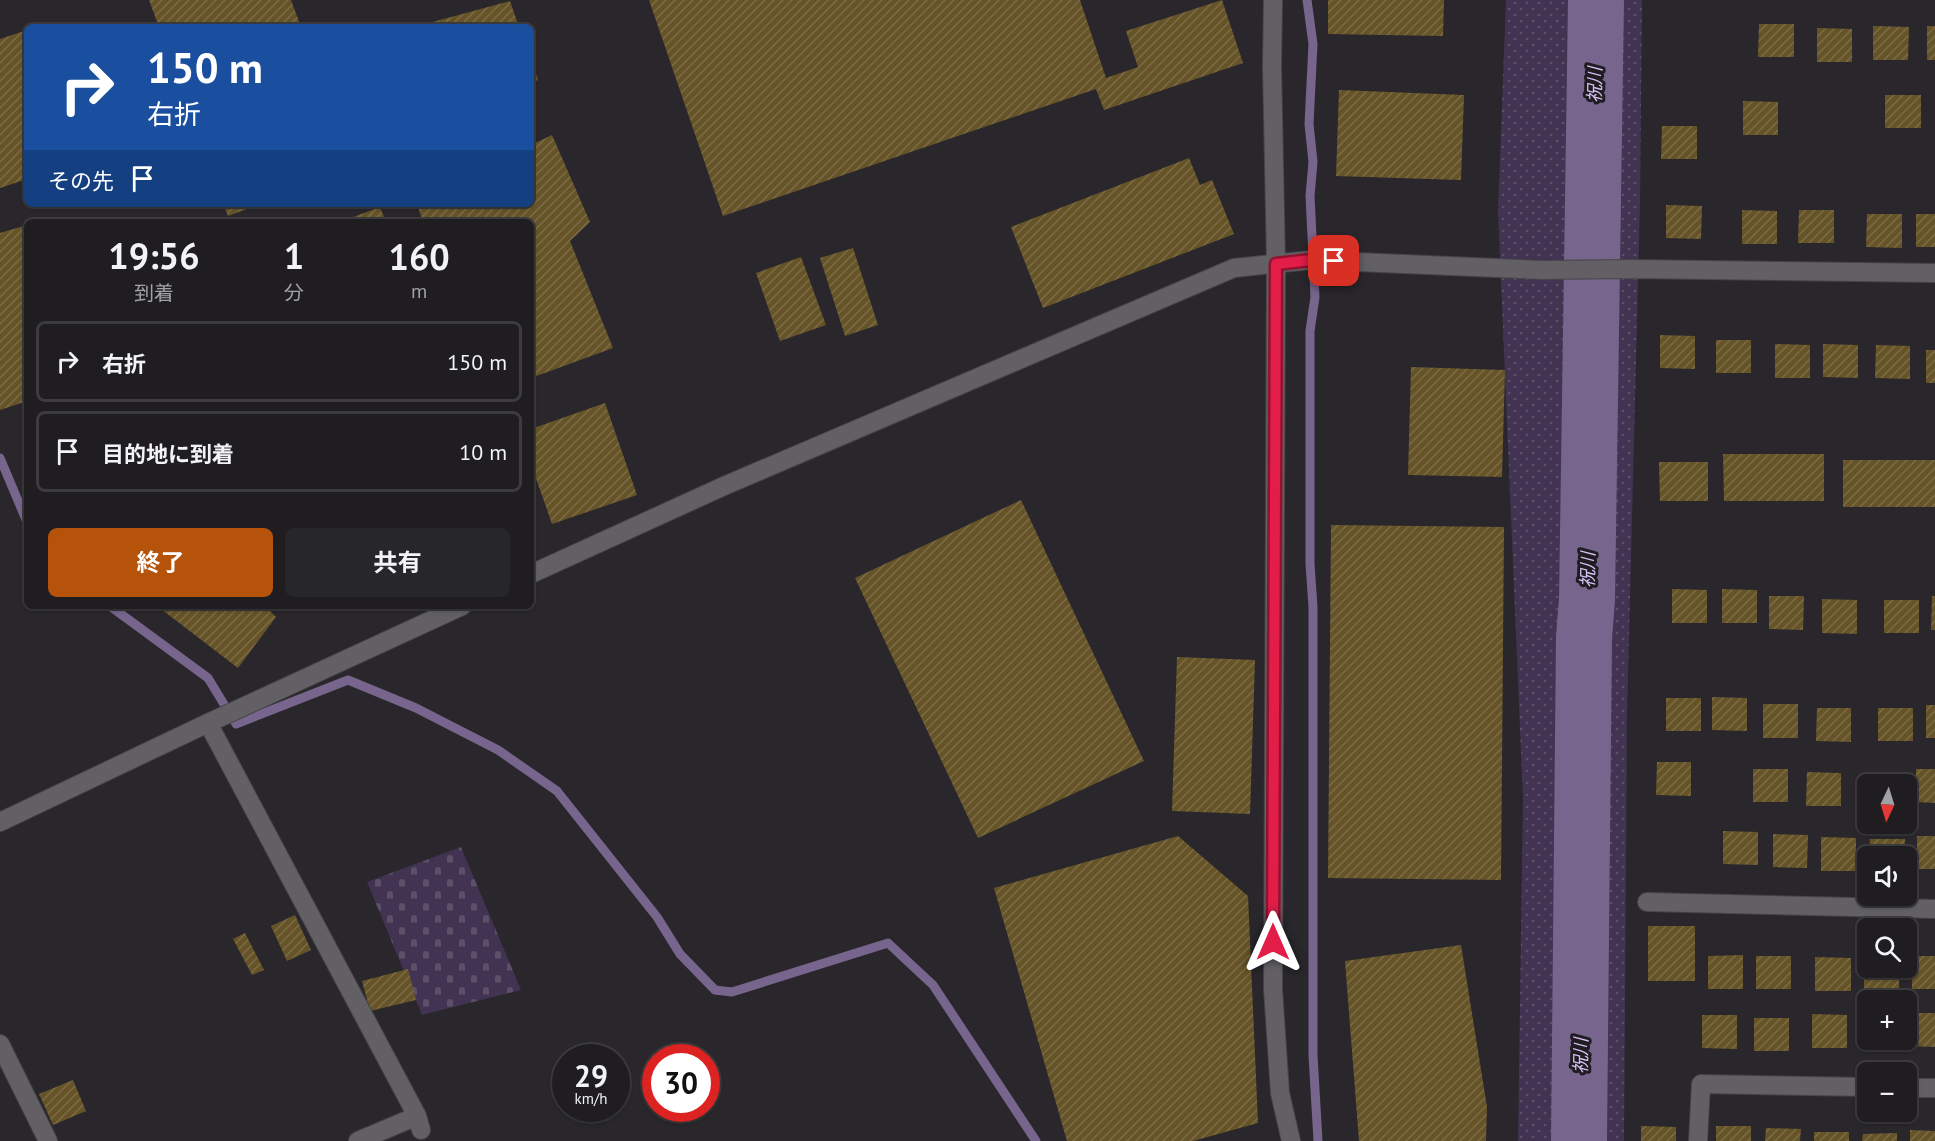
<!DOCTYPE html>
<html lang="ja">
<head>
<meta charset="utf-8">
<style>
	:root { --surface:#1f1d20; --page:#272629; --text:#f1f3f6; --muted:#a1a2a5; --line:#3c3b3e; --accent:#b45309 }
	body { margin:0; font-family:"PT Sans","Noto Sans JP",sans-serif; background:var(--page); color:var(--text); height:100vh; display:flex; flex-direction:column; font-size:22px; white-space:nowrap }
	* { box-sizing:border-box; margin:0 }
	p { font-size:20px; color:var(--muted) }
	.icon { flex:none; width:33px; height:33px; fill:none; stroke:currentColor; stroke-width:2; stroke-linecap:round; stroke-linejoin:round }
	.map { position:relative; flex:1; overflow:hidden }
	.side { position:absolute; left:24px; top:219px; width:510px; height:390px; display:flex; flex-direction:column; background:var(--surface); border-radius:9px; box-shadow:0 2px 4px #0004,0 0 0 2px var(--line) }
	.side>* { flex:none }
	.top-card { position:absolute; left:24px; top:24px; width:510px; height:183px; border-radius:9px; box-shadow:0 2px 4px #0004,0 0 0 2px var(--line); background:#1a4fa0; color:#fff; overflow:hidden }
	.needle { width:39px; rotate:184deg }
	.tools { position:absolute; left:1857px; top:774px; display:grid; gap:12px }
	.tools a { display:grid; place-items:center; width:60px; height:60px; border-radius:9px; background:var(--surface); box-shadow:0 2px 4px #0004,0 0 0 2px var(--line); font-size:30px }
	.speed { position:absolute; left:552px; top:1044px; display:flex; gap:12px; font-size:30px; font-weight:700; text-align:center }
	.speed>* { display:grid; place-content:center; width:78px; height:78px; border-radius:50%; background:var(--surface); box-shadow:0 2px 4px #0004,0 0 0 2px var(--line); line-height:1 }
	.speed small { font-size:15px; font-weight:400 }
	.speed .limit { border:9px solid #d22; background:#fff; color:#111 }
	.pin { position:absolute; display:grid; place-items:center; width:51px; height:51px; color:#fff; margin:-26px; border-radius:12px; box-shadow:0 3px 9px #0006 }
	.me { position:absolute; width:66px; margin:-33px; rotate:0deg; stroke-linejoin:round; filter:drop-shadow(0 0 4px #0008) }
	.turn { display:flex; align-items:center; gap:21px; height:126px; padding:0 24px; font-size:27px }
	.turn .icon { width:78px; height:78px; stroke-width:2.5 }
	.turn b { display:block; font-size:42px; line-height:51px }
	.then { display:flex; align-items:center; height:57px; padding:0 24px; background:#0003; gap:12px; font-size:22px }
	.eta { display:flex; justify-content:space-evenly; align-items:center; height:102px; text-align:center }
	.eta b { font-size:36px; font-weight:700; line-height:42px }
	.cta { display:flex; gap:12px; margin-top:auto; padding:12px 24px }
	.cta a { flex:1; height:69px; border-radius:9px; background:var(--accent); color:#fff; font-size:24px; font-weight:700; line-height:69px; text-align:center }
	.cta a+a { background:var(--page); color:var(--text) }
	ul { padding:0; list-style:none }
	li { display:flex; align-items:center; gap:18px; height:81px; margin:0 12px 9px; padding:0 12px; border:3px solid var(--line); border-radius:9px }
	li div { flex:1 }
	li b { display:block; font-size:22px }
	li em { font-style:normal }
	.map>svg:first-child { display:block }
</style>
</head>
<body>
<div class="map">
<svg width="1935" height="1141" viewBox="0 0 1935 1141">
	<defs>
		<pattern id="grass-dots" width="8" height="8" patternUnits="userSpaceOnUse" patternTransform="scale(1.5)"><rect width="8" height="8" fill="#413351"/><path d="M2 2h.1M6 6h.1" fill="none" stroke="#5c5069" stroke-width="1.8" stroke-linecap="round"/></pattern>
		<pattern id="cemetery-stones" width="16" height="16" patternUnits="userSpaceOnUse" patternTransform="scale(1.5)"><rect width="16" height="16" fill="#413351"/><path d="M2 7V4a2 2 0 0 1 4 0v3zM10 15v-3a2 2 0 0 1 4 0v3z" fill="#5c5069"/></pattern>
		<pattern id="building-hatch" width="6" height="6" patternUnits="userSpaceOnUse" patternTransform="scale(1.5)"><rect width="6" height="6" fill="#665428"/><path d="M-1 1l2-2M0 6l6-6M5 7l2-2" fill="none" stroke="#7b6c47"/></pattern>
	</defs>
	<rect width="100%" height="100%" fill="#29272b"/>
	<path fill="url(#grass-dots)" d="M 1506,0 L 1642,0 L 1640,203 L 1627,715 L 1624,1141 L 1518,1141 L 1523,799 L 1498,211 Z"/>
	<path fill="url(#cemetery-stones)" d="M 461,847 L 521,990 L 422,1015 L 367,882 Z"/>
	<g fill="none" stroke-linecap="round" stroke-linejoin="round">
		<path stroke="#78658e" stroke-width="9" d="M 1307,0 L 1313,44 L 1309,124 L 1313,162 L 1310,196 L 1315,297 L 1310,331 L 1310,564 L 1313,607 L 1313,1055 L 1318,1141
			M 0,458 L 27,522
			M 110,606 L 208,678 L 236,724 L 348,680 L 416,708 L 498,750 L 557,791 L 657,917 L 680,954 L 715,990 L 732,992 L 888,943 L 933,985 L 1036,1141"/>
		<path stroke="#78658e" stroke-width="56" d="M 1579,1141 L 1584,637 L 1587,600 L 1596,0"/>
	</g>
	<path fill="url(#building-hatch)" d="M 149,0 L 291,0 L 301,27 L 159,27 Z
		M 649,0 L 1080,0 L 1106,78 L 1138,67 L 1126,31 L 1222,0 L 1243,63 L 1104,110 L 1096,89 L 723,216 Z
		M 1328,0 L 1444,0 L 1443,36 L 1328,34 Z
		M 510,1 L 519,27 L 418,27 L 418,26 Z
		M 1759,24 L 1794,24 L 1794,57 L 1758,57 Z
		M 1873,26 L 1909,27 L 1908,60 L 1873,60 Z
		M 1927,26 L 1935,26 L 1935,60 L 1927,60 Z
		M 1817,28 L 1852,29 L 1852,62 L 1817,62 Z
		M 27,30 L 27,179 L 0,188 L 0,39 Z
		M 531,61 L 538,80 L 531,83 Z
		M 1339,90 L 1464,95 L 1461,180 L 1336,176 Z
		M 1885,95 L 1921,95 L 1921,128 L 1885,128 Z
		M 1743,101 L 1778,102 L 1778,135 L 1743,135 Z
		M 1662,126 L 1697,126 L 1697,159 L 1661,159 Z
		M 552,135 L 590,222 L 570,241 L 613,348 L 531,378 L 531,222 L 423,222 L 417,204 L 531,204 L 531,145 Z
		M 1189,158 L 1200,185 L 1212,180 L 1234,234 L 1043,308 L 1011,227 Z
		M 223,204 L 261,204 L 228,216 Z
		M 1666,205 L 1702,206 L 1701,239 L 1666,238 Z
		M 380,207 L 386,222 L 340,222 Z
		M 1742,210 L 1777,211 L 1777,244 L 1742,244 Z
		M 1799,210 L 1834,210 L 1834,243 L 1798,243 Z
		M 1867,214 L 1902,214 L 1902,248 L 1866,247 Z
		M 1916,214 L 1935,214 L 1935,247 L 1916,247 Z
		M 27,225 L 27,401 L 0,410 L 0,233 Z
		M 853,248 L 878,325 L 845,336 L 820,258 Z
		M 801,257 L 826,325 L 780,341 L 756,273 Z
		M 1660,335 L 1695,336 L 1695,369 L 1660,368 Z
		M 1716,340 L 1751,340 L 1751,373 L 1716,373 Z
		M 1775,344 L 1810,345 L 1810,378 L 1775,378 Z
		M 1823,344 L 1858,345 L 1858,378 L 1823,377 Z
		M 1876,345 L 1910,346 L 1910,379 L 1875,378 Z
		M 1926,350 L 1935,350 L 1935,383 L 1926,383 Z
		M 1411,367 L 1505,370 L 1502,477 L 1408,475 Z
		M 605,403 L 637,495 L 552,524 L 531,464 L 531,429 Z
		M 1723,454 L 1824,454 L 1824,501 L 1724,501 Z
		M 1843,460 L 1935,460 L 1935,507 L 1843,507 Z
		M 1659,462 L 1708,462 L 1708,501 L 1660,501 Z
		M 1021,500 L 1144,761 L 978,838 L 855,578 Z
		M 1331,525 L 1504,527 L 1501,880 L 1328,878 Z
		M 1672,589 L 1707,590 L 1707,623 L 1672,623 Z
		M 1722,589 L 1757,590 L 1757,623 L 1722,623 Z
		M 1769,596 L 1804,596 L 1803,630 L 1769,629 Z
		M 1932,596 L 1935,596 L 1935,630 L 1931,630 Z
		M 1822,599 L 1857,600 L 1857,634 L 1822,633 Z
		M 1884,600 L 1919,600 L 1919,633 L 1884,633 Z
		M 157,606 L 265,606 L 276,617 L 238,668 Z
		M 1177,657 L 1255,660 L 1250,814 L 1172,811 Z
		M 1712,697 L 1747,698 L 1747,731 L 1712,730 Z
		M 1666,698 L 1701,698 L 1701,731 L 1666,731 Z
		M 1763,704 L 1798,704 L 1798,738 L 1763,738 Z
		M 1926,705 L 1935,705 L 1935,738 L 1926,738 Z
		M 1817,708 L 1851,708 L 1851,742 L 1816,741 Z
		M 1878,708 L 1913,708 L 1913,741 L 1878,741 Z
		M 1657,762 L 1691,762 L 1691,796 L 1656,795 Z
		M 1753,769 L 1788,769 L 1788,802 L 1753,802 Z
		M 1916,769 L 1935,769 L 1935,803 L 1916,802 Z
		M 1807,772 L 1841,773 L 1841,806 L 1806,806 Z
		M 1868,772 L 1903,772 L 1903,784 L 1868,784 Z
		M 1723,831 L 1758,832 L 1758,865 L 1723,864 Z
		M 1773,834 L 1808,835 L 1807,868 L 1773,867 Z
		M 1178,836 L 1248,896 L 1258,1123 L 1193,1141 L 1067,1141 L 994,888 Z
		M 1917,836 L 1935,836 L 1935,869 L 1917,869 Z
		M 1821,837 L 1856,838 L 1856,871 L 1821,871 Z
		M 1870,839 L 1905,839 L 1904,856 L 1869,856 Z
		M 295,915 L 311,950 L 287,961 L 271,926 Z
		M 1648,926 L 1695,926 L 1695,981 L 1648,981 Z
		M 245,933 L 264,970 L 252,975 L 233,939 Z
		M 1461,945 L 1487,1107 L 1486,1141 L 1359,1141 L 1345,961 Z
		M 1743,955 L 1743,989 L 1708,989 L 1708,956 Z
		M 1756,956 L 1791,956 L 1791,989 L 1756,989 Z
		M 1912,956 L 1935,956 L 1935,989 L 1912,989 Z
		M 1815,957 L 1851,958 L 1851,991 L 1815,991 Z
		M 1864,959 L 1868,959 L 1868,968 L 1899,968 L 1899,992 L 1864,992 Z
		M 408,969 L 416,1000 L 370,1011 L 362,981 Z
		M 1908,1013 L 1935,1013 L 1935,1047 L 1908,1046 Z
		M 1812,1014 L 1847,1015 L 1847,1048 L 1812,1048 Z
		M 1702,1015 L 1737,1015 L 1737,1049 L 1702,1048 Z
		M 1861,1016 L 1868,1016 L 1868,1040 L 1896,1040 L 1895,1050 L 1860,1049 Z
		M 1754,1018 L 1789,1018 L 1789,1051 L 1754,1051 Z
		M 73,1080 L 86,1111 L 53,1125 L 39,1094 Z
		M 1641,1126 L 1676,1127 L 1676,1141 L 1641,1141 Z
		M 1716,1126 L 1751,1126 L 1751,1141 L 1716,1141 Z
		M 1766,1128 L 1801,1129 L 1800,1141 L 1765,1141 Z
		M 1910,1130 L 1935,1131 L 1935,1141 L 1910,1141 Z
		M 1814,1132 L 1849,1132 L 1849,1141 L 1814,1141 Z
		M 1897,1133 L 1897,1141 L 1862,1141 L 1863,1134 Z"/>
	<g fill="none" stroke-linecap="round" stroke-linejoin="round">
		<defs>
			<path id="street" d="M 1273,0 L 1272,66 L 1276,264 L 1273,989 L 1280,1093 L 1291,1141
				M 208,723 L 417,1116 L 421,1130
				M 1647,902 L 1935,909
				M 1906,1088 L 1935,1088
				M 358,1141 L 417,1116
				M 1698,1141 L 1701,1084 L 1868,1087"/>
			<path id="secondary" d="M 531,574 L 724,486 L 1234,268 L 1311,260 L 1542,270 L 1632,269 L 1935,273
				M 0,822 L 208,723 L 462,606
				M 0,1044 L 48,1141"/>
		</defs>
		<use href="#street" stroke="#454447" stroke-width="20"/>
		<use href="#secondary" stroke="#454447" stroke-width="20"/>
		<use href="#street" stroke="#626064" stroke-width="18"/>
		<use href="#secondary" stroke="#626064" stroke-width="18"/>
	</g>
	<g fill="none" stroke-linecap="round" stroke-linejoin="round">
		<defs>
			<path id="route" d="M 1273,942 L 1276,264 L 1311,260 L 1334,261"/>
		</defs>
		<use href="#route" stroke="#92132f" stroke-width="15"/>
		<use href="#route" stroke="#e11d48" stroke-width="10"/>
	</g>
	<g text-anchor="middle" stroke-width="6" stroke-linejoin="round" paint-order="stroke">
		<g font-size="18" font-style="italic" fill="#d9c1f6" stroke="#1f1d21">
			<text transform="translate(1595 85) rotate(-89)" y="6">祝川</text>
			<text transform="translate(1588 570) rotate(-89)" y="6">祝川</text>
			<text transform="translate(1581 1056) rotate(-89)" y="6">祝川</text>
		</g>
	</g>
</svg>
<div class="tools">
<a><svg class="needle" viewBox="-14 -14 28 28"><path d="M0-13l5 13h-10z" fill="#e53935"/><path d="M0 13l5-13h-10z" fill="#a1a2a5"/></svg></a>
<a><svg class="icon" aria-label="sound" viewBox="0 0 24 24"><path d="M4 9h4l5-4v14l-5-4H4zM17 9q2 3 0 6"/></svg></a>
<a><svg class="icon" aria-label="search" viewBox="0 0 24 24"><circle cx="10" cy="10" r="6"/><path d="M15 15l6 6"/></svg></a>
<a>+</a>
<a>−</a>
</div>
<div class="speed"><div>29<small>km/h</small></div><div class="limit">30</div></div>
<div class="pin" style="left:1334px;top:261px;background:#d93025"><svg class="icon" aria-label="arrive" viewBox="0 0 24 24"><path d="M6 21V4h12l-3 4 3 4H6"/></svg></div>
<svg class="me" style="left:1273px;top:942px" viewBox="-20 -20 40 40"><path d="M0-17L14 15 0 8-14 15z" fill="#e11d48" stroke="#fff" stroke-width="4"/></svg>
<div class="top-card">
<div class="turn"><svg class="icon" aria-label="right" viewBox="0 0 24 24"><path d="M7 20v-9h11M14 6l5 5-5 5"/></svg><div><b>150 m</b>右折</div></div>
<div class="then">その先<svg class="icon" aria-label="arrive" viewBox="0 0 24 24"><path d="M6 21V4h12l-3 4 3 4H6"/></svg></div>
</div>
<section class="side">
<div class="eta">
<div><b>19:56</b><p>到着</p></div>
<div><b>1</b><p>分</p></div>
<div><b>160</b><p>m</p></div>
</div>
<ul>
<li><svg class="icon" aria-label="right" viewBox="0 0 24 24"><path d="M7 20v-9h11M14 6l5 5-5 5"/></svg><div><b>右折</b></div><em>150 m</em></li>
<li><svg class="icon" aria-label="arrive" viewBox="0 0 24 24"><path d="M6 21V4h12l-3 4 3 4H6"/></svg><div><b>目的地に到着</b></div><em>10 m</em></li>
</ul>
<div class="cta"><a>終了</a><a>共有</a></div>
</section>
</div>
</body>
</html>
